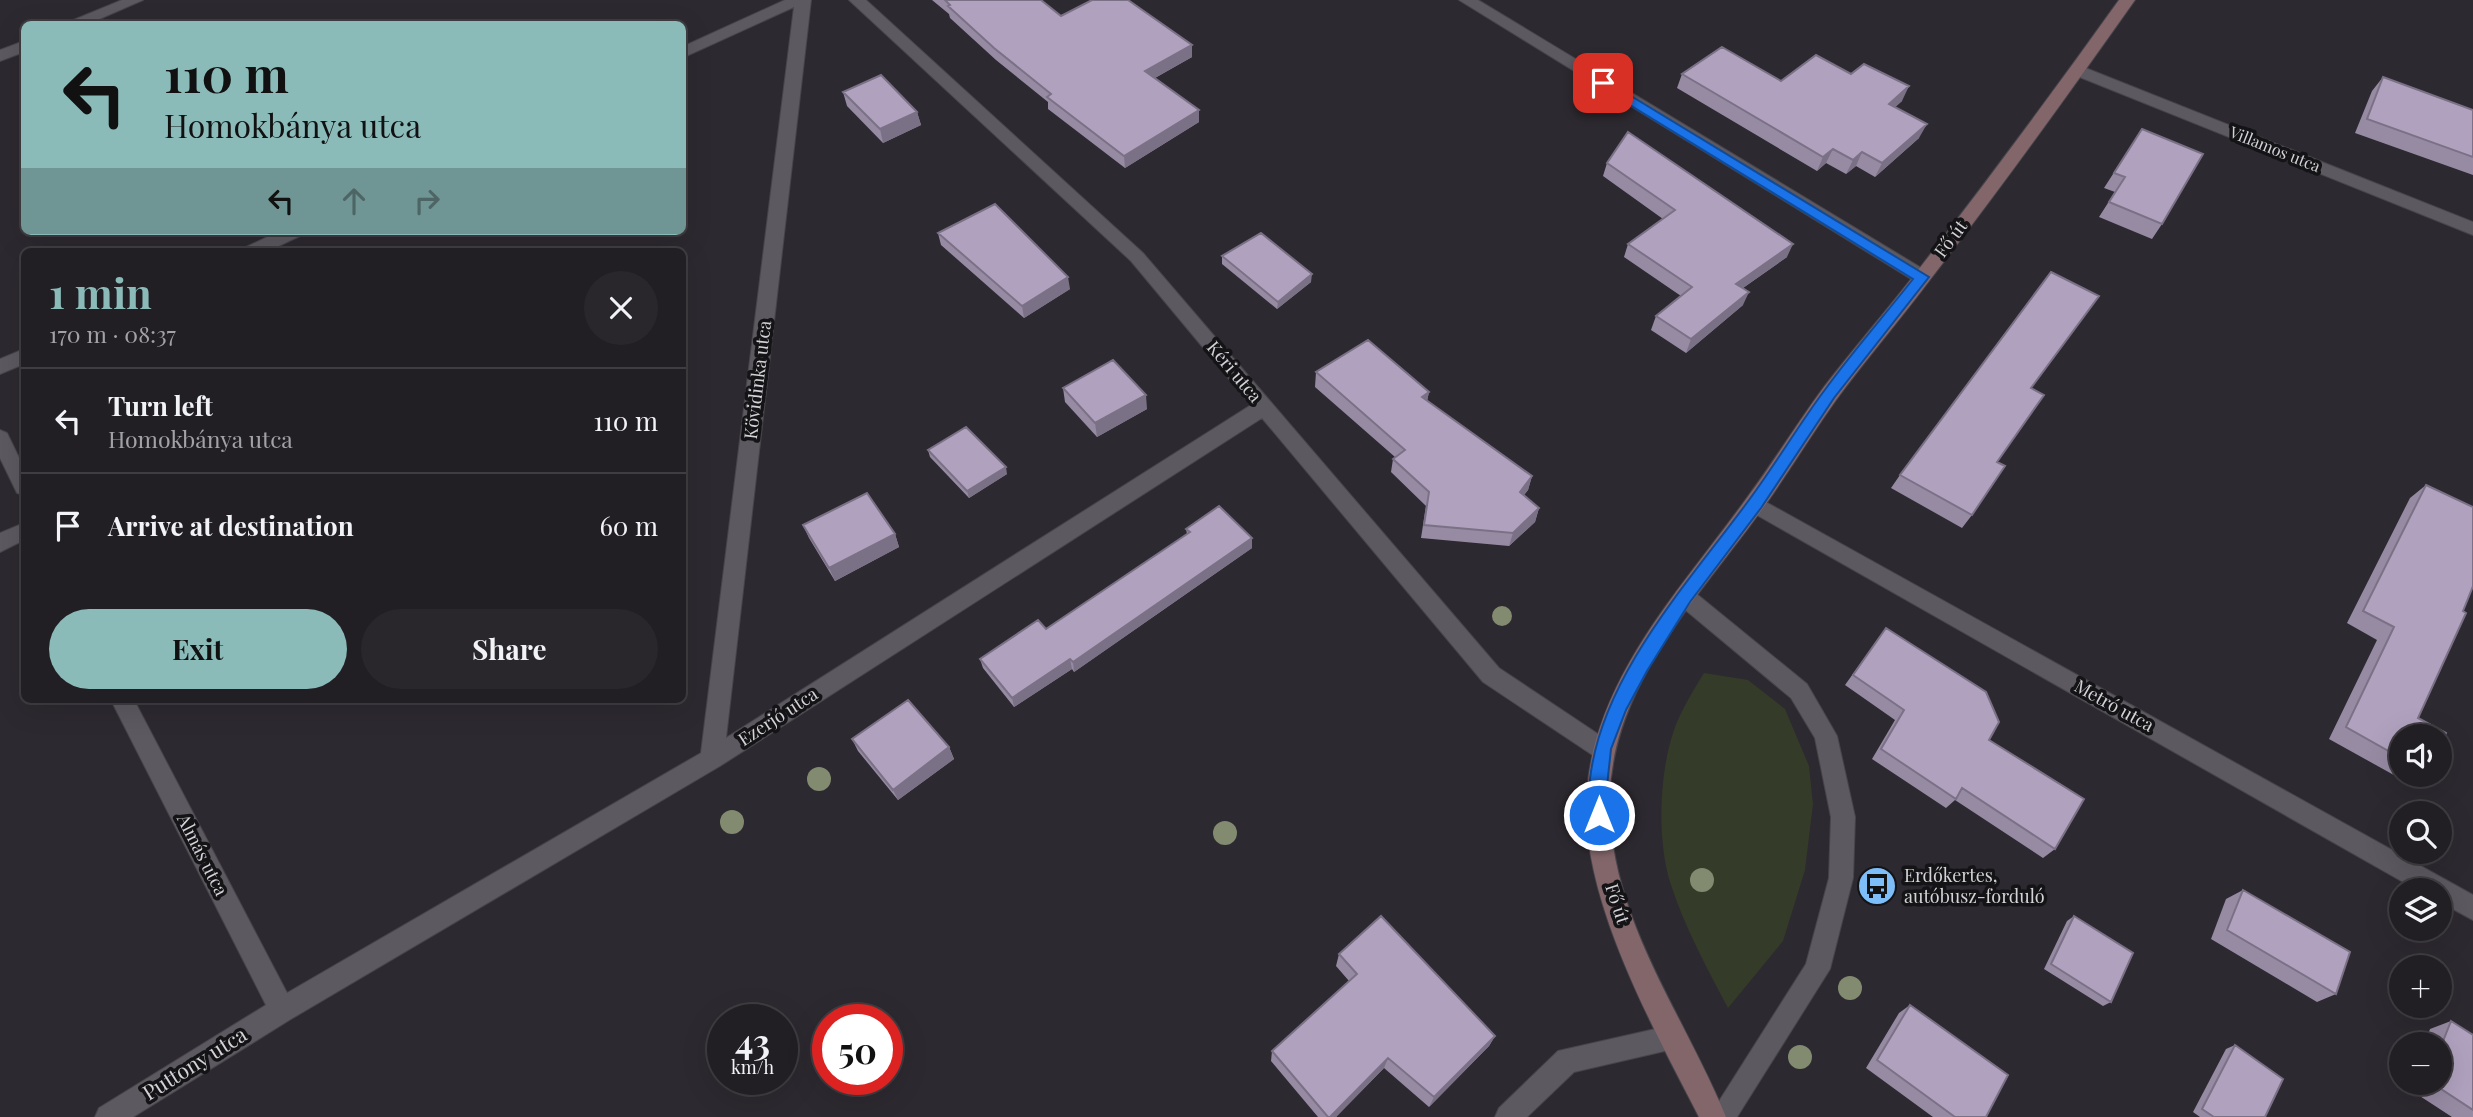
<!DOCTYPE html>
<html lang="en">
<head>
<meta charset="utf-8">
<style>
	:root { --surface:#221f24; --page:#2a272c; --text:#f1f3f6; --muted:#a2a2a6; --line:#3f3d41; --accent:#8bbbb9 }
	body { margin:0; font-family:"Playfair Display",serif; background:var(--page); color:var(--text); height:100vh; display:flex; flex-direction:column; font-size:26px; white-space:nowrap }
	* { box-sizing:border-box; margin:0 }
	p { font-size:23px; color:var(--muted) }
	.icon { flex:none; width:38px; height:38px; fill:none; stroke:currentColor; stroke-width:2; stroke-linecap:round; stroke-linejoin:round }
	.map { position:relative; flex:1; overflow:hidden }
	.drawer { position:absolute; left:21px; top:248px; width:665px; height:455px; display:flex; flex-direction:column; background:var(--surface); border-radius:10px; box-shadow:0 7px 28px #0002,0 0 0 2px var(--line) }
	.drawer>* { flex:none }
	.hud { position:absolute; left:21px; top:21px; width:665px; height:214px; border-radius:10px; box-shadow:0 7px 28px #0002,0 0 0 2px var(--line); background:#8bbbb9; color:#111; overflow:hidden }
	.tools { position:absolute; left:2389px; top:724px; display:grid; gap:14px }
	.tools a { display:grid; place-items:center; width:63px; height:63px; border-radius:50%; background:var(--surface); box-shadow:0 7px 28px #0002,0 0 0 2px var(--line); font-size:35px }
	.speed { position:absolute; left:707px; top:1004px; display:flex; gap:14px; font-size:35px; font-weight:700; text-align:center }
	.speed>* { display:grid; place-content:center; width:91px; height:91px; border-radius:50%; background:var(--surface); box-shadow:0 7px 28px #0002,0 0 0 2px var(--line); line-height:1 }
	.speed small { font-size:18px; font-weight:400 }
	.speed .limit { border:10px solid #d22; background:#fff; color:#111 }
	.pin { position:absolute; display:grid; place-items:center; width:60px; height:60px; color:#fff; margin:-30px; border-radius:14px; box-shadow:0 4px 10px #0006 }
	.me { position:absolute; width:77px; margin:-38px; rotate:0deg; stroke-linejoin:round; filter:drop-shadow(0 0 5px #0008) }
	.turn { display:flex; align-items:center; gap:24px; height:147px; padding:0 28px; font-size:32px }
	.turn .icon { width:91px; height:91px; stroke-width:2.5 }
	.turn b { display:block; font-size:49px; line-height:60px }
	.lanes { display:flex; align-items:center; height:66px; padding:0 28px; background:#0003; justify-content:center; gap:35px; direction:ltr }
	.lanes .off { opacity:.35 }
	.round { display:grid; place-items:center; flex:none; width:74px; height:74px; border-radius:37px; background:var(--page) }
	.summary { display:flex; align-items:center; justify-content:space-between; height:119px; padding:0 28px }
	h1 { font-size:42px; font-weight:700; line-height:52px; color:var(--accent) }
	.cta { display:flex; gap:14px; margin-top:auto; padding:14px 28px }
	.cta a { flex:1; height:80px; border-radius:42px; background:var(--accent); color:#111; font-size:28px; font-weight:700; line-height:80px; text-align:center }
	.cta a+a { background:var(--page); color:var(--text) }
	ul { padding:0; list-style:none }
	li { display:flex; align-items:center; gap:21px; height:105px; padding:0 28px; border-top:2px solid var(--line) }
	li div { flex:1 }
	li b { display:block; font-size:26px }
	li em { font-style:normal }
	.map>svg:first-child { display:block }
</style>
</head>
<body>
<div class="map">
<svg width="2473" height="1117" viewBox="0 0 2473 1117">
	<rect width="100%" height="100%" fill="#2d2930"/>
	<path fill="#343b29" d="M 1704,673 L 1748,680 L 1785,709 L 1809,766 L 1813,804 L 1805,870 L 1783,941 L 1728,1008 C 1707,968 1684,926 1670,882 C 1657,839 1659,773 1674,730 C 1681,710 1693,691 1704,673 Z"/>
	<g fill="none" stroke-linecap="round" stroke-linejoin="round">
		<defs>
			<path id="lane" d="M 1685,588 L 1693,591 L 1807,684 L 1837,736 L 1855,817 L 1853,878 L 1830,969 L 1737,1117 L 1709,1117 L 1806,964 L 1829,878 L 1831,817 L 1815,738 L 1791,698 L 1677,603 L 1674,597 L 1677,591 Z"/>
			<path id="street" d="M 122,0 L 143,0 L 88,24 L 68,24 L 71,21 Z
				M 785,0 L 811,0 L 726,738 L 1251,405 L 1131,261 L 849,0 L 866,0 L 1143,253 L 1499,668 L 1610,742 L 1613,749 L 1610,756 L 1602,759 L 1594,756 L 1483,682 L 1262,418 L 720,766 L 291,1019 L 133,1117 L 95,1117 L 99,1108 L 266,1005 L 111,700 L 134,700 L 287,993 L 701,753 L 794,7 L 682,58 L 682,47 Z
				M 1459,0 L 1478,0 L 1928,272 L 1931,277 L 1928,282 L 1916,282 Z
				M 24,41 L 24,52 L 0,61 L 0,50 Z
				M 2078,65 L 2473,222 L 2473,235 L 2072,74 L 2070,70 L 2072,66 Z
				M 280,231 L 305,231 L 302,235 L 266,252 L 241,252 L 244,248 Z
				M 24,349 L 24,364 L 0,374 L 0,359 Z
				M 0,430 L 7,433 L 24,468 L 24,495 L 17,493 L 0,458 Z
				M 1755,496 L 2473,895 L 2473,920 L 2440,902 L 2440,891 L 2419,891 L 1748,510 L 1745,504 L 1748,498 Z
				M 24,523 L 24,540 L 0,552 L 0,533 Z
				M 1673,1025 L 1682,1029 L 1686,1038 L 1682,1047 L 1574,1072 L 1527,1117 L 1495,1117 L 1499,1108 L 1558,1051 Z"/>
			<path id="secondary" d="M 2119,0 L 2135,0 C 2068,95 2000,189 1929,281 C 1899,321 1866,359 1836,400 C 1811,435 1788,473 1763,508 C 1702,593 1614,682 1610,793 C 1605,912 1683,1012 1726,1117 L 1699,1117 C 1653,1027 1578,894 1587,791 C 1596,675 1685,585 1749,495 C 1775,460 1798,422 1824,387 C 1855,347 1888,309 1919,269 C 1987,181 2054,91 2119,0 Z"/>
		</defs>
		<use href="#lane" stroke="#47444a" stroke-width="2"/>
		<use href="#street" stroke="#47444a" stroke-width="2"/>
		<use href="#secondary" stroke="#47444a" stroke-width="2"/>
		<use href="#lane" fill="#5d5961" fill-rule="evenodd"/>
		<use href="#street" fill="#5d5961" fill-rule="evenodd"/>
		<use href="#secondary" fill="#83666a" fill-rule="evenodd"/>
	</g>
	<g fill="#828a70">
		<circle cx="1502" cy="616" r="10"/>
		<circle cx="819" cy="779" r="12"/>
		<circle cx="732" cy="822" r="12"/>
		<circle cx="1225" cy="833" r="12"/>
		<circle cx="1702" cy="880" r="12"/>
		<circle cx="1850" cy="988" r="12"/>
		<circle cx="1800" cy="1057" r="12"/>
	</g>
	<path fill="#978ba4" d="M 932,0 L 1041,0 L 1061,16 L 1192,57 L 1155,78 L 1199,110 L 1199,122 L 1125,168 L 1048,109 L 1048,102 L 996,60 L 950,18 L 949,14 Z
		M 1682,74 L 1781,81 L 1902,101 L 1895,107 L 1919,138 L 1875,177 L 1856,166 L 1846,174 L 1826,163 L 1817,171 L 1677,88 Z
		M 2383,77 L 2473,110 L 2473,175 L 2355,133 L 2372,91 Z
		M 843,92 L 917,112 L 921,125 L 883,143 L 847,106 Z
		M 2142,129 L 2162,224 L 2152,239 L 2099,217 L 2115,192 L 2104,188 Z
		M 1607,163 L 1787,257 L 1743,288 L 1743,305 L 1686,353 L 1651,330 L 1656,316 L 1681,296 L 1624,257 L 1628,244 L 1663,219 L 1603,176 Z
		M 938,233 L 1070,289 L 1024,318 L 941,245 Z
		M 1222,256 L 1311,282 L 1277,309 L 1222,264 Z
		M 1316,372 L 1429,392 L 1427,401 L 1532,476 L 1528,490 L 1524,495 L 1539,508 L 1535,522 L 1509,546 L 1421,538 L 1426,506 L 1391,472 L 1393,459 L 1395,457 L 1315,387 Z
		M 1063,388 L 1147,409 L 1097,437 L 1065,402 Z
		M 2032,388 L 1972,515 L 1962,528 L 1891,488 L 1900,475 Z
		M 928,450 L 1007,474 L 969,498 L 930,457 Z
		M 2426,485 L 2401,737 L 2401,775 L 2425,775 L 2410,784 L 2329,739 L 2377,640 L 2347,623 L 2410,498 Z
		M 803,525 L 895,534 L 899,547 L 835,581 L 809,538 Z
		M 1186,529 L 1252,548 L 1074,672 L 1072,669 L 1014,707 L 983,668 L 980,659 L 1046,629 L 1187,534 Z
		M 1878,639 L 1989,740 L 2055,849 L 2043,858 L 1955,800 L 1946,808 L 1872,759 L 1895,720 L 1845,685 Z
		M 852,739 L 949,747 L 954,759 L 898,800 L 858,751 Z
		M 2243,890 L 2336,994 L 2317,1002 L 2211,939 L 2226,899 Z
		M 2074,916 L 2111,1002 L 2103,1006 L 2044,969 L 2067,921 Z
		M 1339,954 L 1495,1036 L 1489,1046 L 1429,1107 L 1384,1068 L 1336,1117 L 1318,1117 L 1271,1061 L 1272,1051 L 1349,981 L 1336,966 Z
		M 1910,1005 L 1986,1117 L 1933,1117 L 1866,1068 L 1899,1013 Z
		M 2451,1021 L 2473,1035 L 2473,1117 L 2452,1117 L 2406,1087 L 2408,1083 L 2440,1083 L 2440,1045 L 2424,1045 L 2430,1029 Z
		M 2235,1045 L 2265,1117 L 2200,1117 L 2193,1112 L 2226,1049 Z"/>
	<path fill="#7b7186" d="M 1192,45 L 1192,57 L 1146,83 L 1145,71 Z
		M 1909,86 L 1902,101 L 1882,119 L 1889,104 Z
		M 1199,110 L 1199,122 L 1125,168 L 1124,156 Z
		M 917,112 L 921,125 L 883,143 L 880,129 Z
		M 1927,124 L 1919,138 L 1875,177 L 1882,163 Z
		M 1833,149 L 1826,163 L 1817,171 L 1823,157 Z
		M 1862,152 L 1856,166 L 1846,174 L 1853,160 Z
		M 1793,244 L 1787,257 L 1730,297 L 1736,284 Z
		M 1312,274 L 1311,282 L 1277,309 L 1278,302 Z
		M 1068,277 L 1070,289 L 1024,318 L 1022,306 Z
		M 1749,292 L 1743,305 L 1686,353 L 1691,339 Z
		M 1429,392 L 1426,406 L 1422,397 Z
		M 1146,395 L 1147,409 L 1097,437 L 1095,423 Z
		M 1006,467 L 1007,474 L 969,498 L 967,491 Z
		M 1532,476 L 1528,490 L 1516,505 L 1520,492 Z
		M 1539,508 L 1535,522 L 1509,546 L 1513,533 Z
		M 895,534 L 899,547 L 835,581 L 829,568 Z
		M 1252,538 L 1252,548 L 1074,672 L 1073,662 Z
		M 1070,659 L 1072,669 L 1014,707 L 1012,698 Z
		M 949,747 L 954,759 L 898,800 L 893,790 Z
		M 1495,1036 L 1489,1046 L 1429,1107 L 1434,1097 Z
		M 1388,1058 L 1384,1068 L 1336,1117 L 1330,1117 Z"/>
	<path fill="#b0a2bf" stroke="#7b7186" stroke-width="2" d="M 945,0 L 1041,0 L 1061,16 L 1092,0 L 1128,0 L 1192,45 L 1145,71 L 1199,110 L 1124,156 L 1047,97 L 1051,94 L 994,48 L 948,6 L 950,5 Z
		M 1722,47 L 1781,81 L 1816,55 L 1851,74 L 1864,64 L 1909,86 L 1889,104 L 1927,124 L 1882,163 L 1862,152 L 1853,160 L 1833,149 L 1823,157 L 1682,74 Z
		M 881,75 L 917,112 L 880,129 L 843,92 Z
		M 2383,77 L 2473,110 L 2473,157 L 2367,119 Z
		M 2142,129 L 2203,154 L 2162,224 L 2109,202 L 2125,177 L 2114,173 Z
		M 1628,132 L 1793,244 L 1736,284 L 1749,292 L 1691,339 L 1656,316 L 1692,287 L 1628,244 L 1675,210 L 1607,163 Z
		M 995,204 L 1068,277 L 1022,306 L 938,233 Z
		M 1261,233 L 1312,274 L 1278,302 L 1222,256 Z
		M 2051,272 L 2099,296 L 2031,388 L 2044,395 L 1997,462 L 2005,466 L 1972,515 L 1900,475 Z
		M 1368,340 L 1429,392 L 1422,397 L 1532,476 L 1520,492 L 1539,508 L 1513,533 L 1424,525 L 1429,492 L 1393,459 L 1405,450 L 1316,372 Z
		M 1113,360 L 1146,395 L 1095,423 L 1063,388 Z
		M 966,427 L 1006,467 L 967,491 L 928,450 Z
		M 2426,485 L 2473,507 L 2473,586 L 2463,611 L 2466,613 L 2418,718 L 2446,733 L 2440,748 L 2440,737 L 2401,737 L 2401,758 L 2346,727 L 2394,627 L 2363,611 Z
		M 867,493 L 895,534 L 829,568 L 803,525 Z
		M 1219,506 L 1252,538 L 1073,662 L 1070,659 L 1012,698 L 980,659 L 1038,620 L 1046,629 L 1190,532 L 1186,529 Z
		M 1886,628 L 1986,692 L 1999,722 L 1989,740 L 2084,799 L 2055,849 L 1962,788 L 1956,799 L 1881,749 L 1904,710 L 1853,675 Z
		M 908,700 L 949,747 L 893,790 L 852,739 Z
		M 2243,890 L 2350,952 L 2336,994 L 2227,930 Z
		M 1381,916 L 1495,1036 L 1434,1097 L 1388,1058 L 1330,1117 L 1328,1117 L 1272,1051 L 1357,974 L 1339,954 Z
		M 2074,916 L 2133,953 L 2111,1002 L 2051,964 Z
		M 1910,1005 L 2008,1075 L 1986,1117 L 1955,1117 L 1877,1060 Z
		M 2451,1021 L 2473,1035 L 2473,1110 L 2432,1083 L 2440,1083 L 2440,1049 Z
		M 2235,1045 L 2283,1079 L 2265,1117 L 2214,1117 L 2202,1109 Z"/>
	<path fill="#1a73e8" stroke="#114b97" stroke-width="2" d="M 1603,79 L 1929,277 L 1834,398 L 1761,508 L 1690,602 L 1647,671 L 1626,710 L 1611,749 L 1606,795 L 1608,815 L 1605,821 L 1599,823 L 1592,821 C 1587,808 1589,793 1590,779 C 1602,675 1689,582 1749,500 C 1775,465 1798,426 1824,391 C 1852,352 1884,316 1913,279 L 1599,86 L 1597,83 Z"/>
	<defs>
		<symbol id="bus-disc" viewBox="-11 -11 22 22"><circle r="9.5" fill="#7dbef9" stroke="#141316"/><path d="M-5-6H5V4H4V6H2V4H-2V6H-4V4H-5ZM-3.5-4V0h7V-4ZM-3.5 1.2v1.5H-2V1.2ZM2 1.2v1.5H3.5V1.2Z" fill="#111"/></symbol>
	</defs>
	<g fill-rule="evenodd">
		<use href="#bus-disc" x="1855" y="864" width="44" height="44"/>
	</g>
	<g text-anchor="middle" stroke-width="7" stroke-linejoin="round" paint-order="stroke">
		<g font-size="16" fill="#d4d2d7" stroke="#141316">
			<text transform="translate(2275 149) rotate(22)" y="6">Villamos utca</text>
		</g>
		<g font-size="18" fill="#d4d2d7" stroke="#141316">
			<text transform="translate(1951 239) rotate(-53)" y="6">Fő út</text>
			<text transform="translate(1234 372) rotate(50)" y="6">Kéri utca</text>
			<text transform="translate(758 380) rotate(-83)" y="6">Kövidinka utca</text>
			<text transform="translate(2114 706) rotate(29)" y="6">Metró utca</text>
			<text transform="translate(778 717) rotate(-33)" y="6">Ezerjó utca</text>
			<text transform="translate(202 855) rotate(63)" y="6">Almás utca</text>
			<text transform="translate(1617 904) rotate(72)" y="6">Fő út</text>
		</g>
		<g font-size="18" fill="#d4d2d7" stroke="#141316" text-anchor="start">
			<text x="1904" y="882">Erdőkertes,<tspan x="1904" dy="21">autóbusz-forduló</tspan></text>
		</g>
		<g font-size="21" fill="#d4d2d7" stroke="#141316">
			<text transform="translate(195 1064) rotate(-32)" y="7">Puttony utca</text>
		</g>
	</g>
</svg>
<div class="tools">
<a><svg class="icon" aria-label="sound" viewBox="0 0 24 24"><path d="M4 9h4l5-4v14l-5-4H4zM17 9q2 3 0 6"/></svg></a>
<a><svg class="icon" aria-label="search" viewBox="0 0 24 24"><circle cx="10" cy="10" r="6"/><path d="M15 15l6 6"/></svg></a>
<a><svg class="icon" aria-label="layers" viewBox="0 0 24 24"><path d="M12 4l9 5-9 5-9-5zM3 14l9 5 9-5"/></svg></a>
<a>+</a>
<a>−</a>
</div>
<div class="speed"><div>43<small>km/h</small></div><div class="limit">50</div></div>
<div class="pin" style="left:1603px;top:83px;background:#d93025"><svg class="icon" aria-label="arrive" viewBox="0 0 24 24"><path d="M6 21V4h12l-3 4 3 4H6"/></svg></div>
<svg class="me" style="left:1599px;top:815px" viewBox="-20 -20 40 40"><circle r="17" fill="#1a73e8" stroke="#fff" stroke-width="3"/><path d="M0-11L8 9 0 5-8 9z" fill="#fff"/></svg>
<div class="hud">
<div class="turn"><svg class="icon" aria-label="left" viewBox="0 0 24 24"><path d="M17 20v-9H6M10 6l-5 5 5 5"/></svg><div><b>110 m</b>Homokbánya utca</div></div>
<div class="lanes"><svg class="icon" aria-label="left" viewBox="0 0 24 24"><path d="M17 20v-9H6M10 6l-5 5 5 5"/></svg><svg class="icon off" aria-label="ahead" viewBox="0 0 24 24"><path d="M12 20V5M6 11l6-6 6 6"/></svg><svg class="icon off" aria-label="right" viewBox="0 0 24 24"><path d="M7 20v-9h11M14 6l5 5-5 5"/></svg></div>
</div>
<section class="drawer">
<div class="summary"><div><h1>1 min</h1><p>170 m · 08:37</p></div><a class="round"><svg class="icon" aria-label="close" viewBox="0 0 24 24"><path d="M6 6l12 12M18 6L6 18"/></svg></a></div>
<ul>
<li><svg class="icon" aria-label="left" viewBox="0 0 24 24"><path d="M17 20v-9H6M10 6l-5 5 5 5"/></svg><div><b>Turn left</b><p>Homokbánya utca</p></div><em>110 m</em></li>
<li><svg class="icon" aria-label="arrive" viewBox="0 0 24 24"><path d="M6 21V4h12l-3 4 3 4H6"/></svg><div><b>Arrive at destination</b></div><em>60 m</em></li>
</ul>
<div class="cta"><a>Exit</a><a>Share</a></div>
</section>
</div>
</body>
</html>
